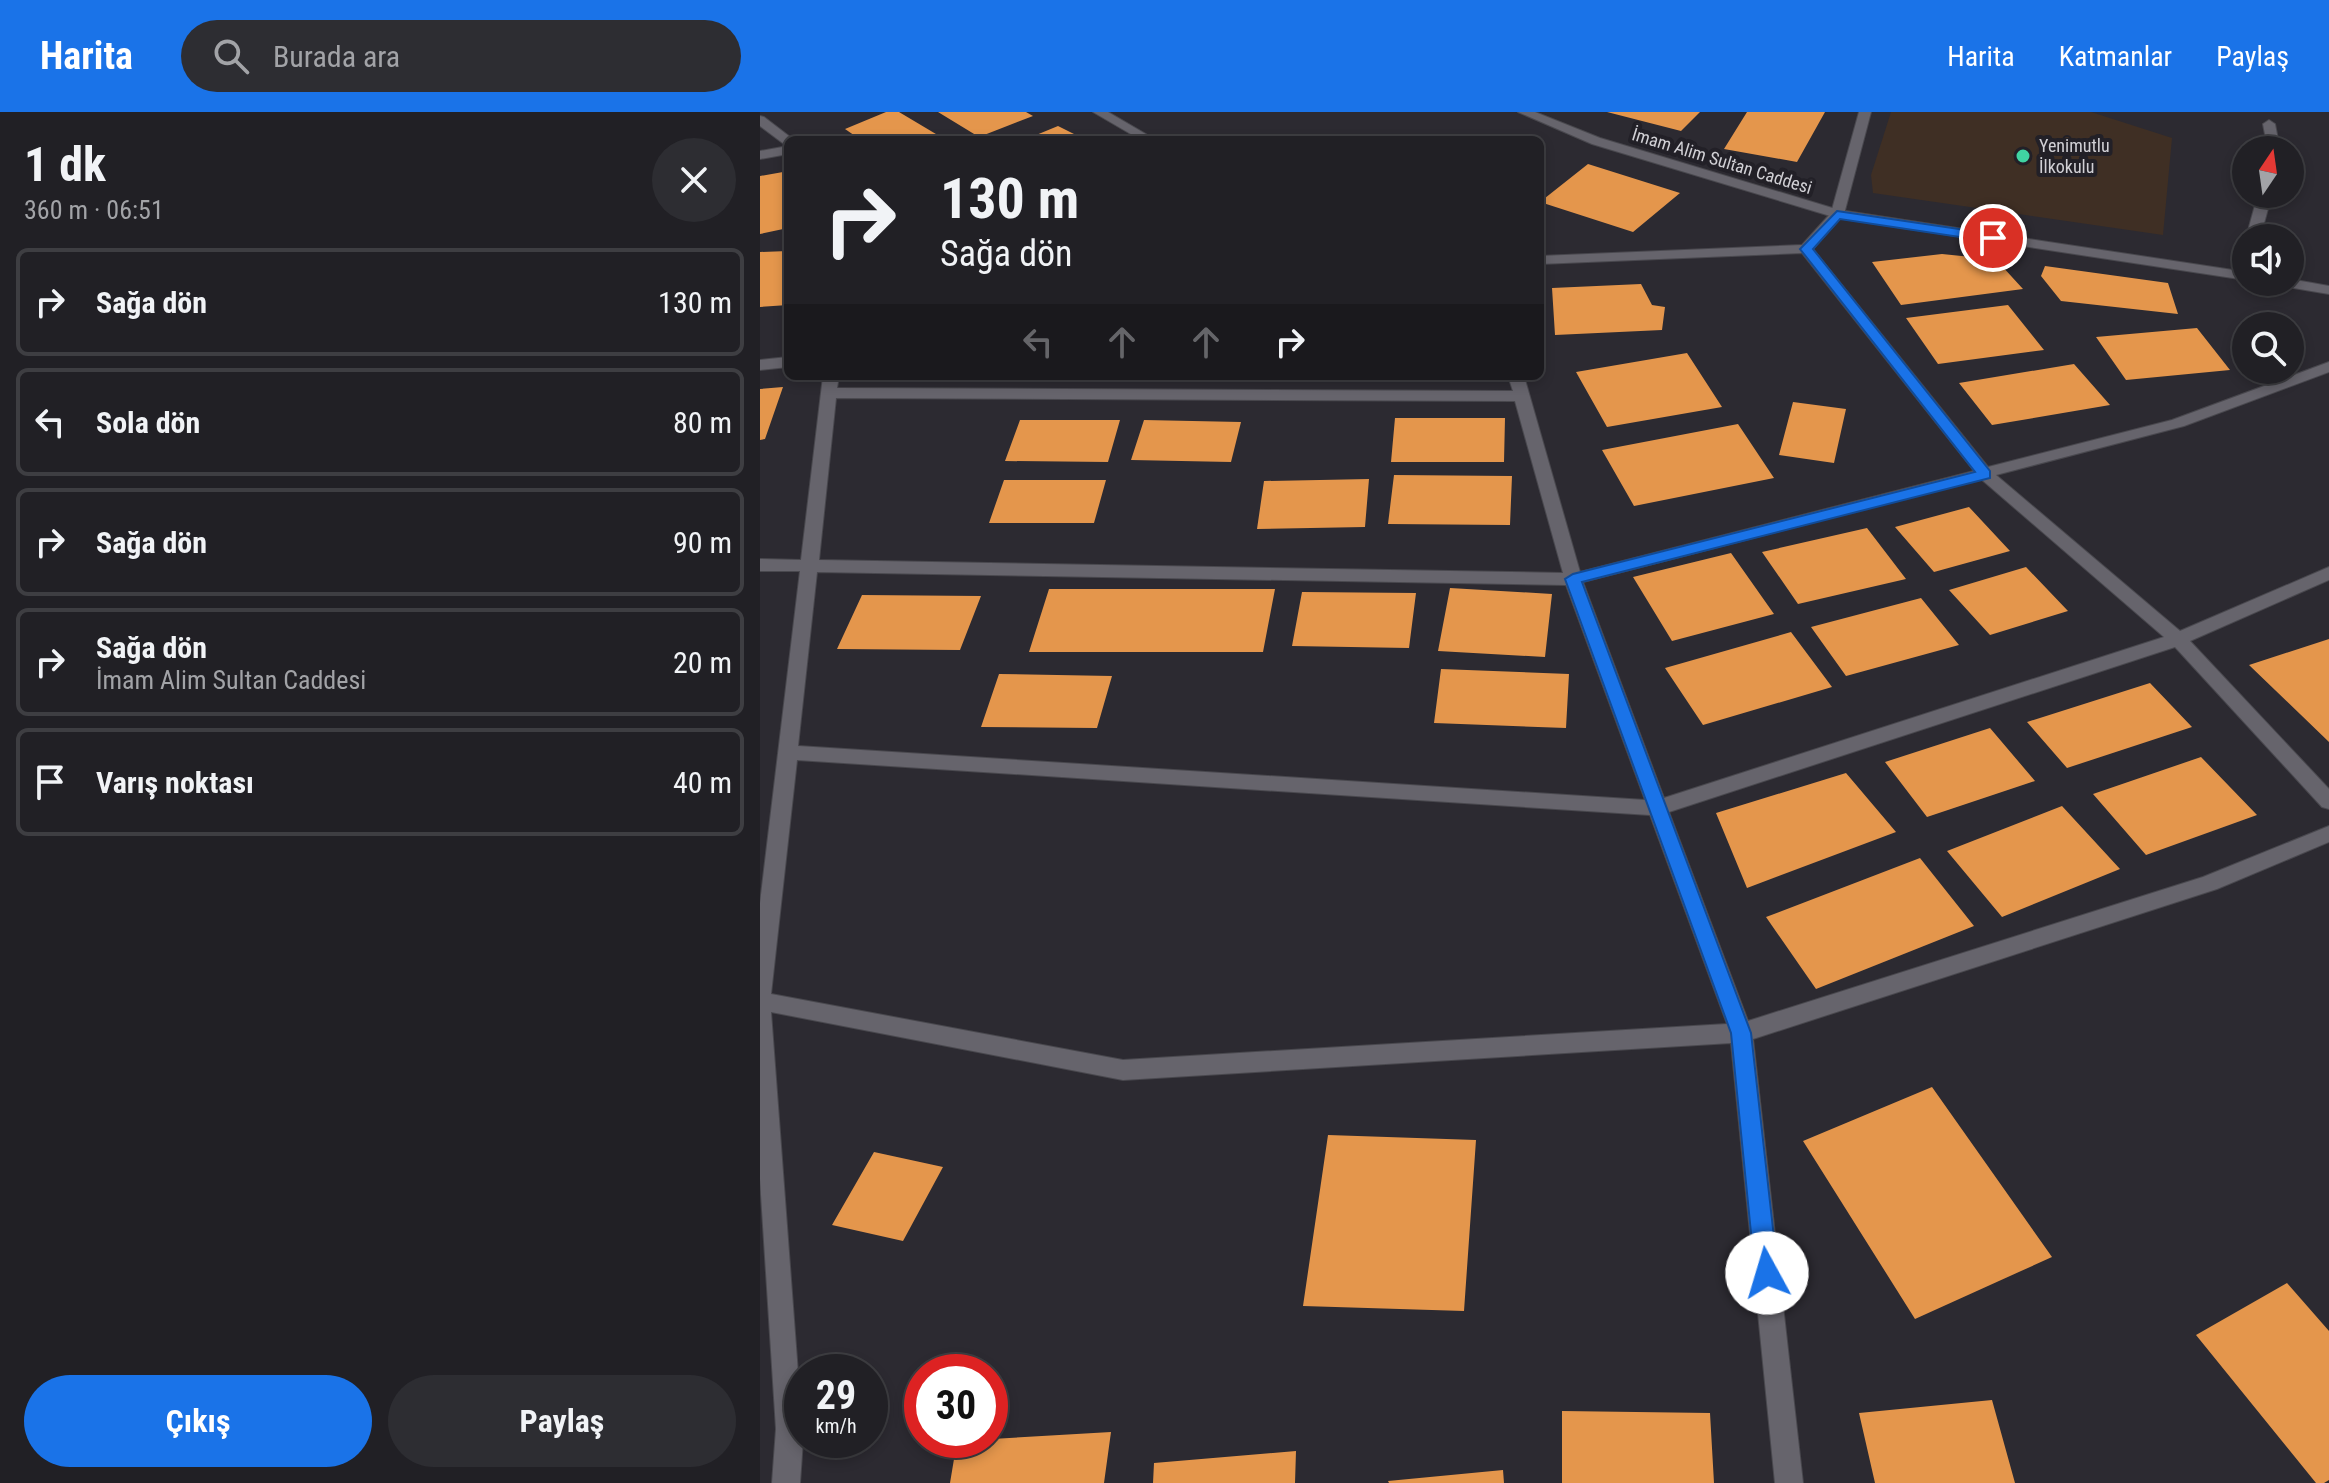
<!DOCTYPE html>
<html lang="tr">
<head>
<meta charset="utf-8">
<style>
	:root { --surface:#212025; --page:#2d2d32; --text:#f1f3f6; --muted:#a2a3a7; --line:#3e3e42; --accent:#1a73e8 }
	body { margin:0; font-family:"Roboto Condensed",sans-serif; background:var(--page); color:var(--text); height:100vh; display:flex; flex-direction:column; font-size:30px; white-space:nowrap }
	* { box-sizing:border-box; margin:0 }
	p { font-size:26px; color:var(--muted) }
	.icon { flex:none; width:44px; height:44px; fill:none; stroke:currentColor; stroke-width:2; stroke-linecap:round; stroke-linejoin:round }
	.map { position:relative; flex:1; overflow:hidden }
	.details { display:flex; flex-direction:column; background:var(--surface); width:760px }
	.details>* { flex:none }
	.guide { position:absolute; left:24px; top:24px; width:760px; height:244px; border-radius:12px; box-shadow:0 4px 12px #0003,0 0 0 2px var(--line); background:#212025; color:var(--text); overflow:hidden }
	.needle { width:52px; rotate:13deg }
	.tools { position:absolute; left:1472px; top:24px; display:grid; gap:16px }
	.tools a { display:grid; place-items:center; width:72px; height:72px; border-radius:50%; background:var(--surface); box-shadow:0 4px 12px #0003,0 0 0 2px var(--line); font-size:40px }
	.speed { position:absolute; left:24px; top:1242px; display:flex; gap:16px; font-size:40px; font-weight:700; text-align:center }
	.speed>* { display:grid; place-content:center; width:104px; height:104px; border-radius:50%; background:var(--surface); box-shadow:0 4px 12px #0003,0 0 0 2px var(--line); line-height:1 }
	.speed small { font-size:20px; font-weight:400 }
	.speed .limit { border:12px solid #d22; background:#fff; color:#111 }
	.pin { position:absolute; display:grid; place-items:center; width:68px; height:68px; color:#fff; margin:-34px; border:4px solid #fff; border-radius:50%; box-shadow:0 2px 8px #0007 }
	.me { position:absolute; width:88px; margin:-44px; rotate:354deg; stroke-linejoin:round; filter:drop-shadow(0 0 6px #0008) }
	.turn { display:flex; align-items:center; gap:28px; height:168px; padding:0 24px; font-size:36px }
	.turn .icon { width:104px; height:104px; stroke-width:2.5 }
	.turn b { display:block; font-size:56px; line-height:68px }
	.lanes { display:flex; align-items:center; height:76px; padding:0 24px; background:#0003; justify-content:center; gap:40px; direction:ltr }
	.lanes .off { opacity:.35 }
	.round { display:grid; place-items:center; flex:none; width:84px; height:84px; border-radius:42px; background:var(--page) }
	.head { display:flex; align-items:center; justify-content:space-between; height:136px; padding:0 24px }
	h1 { font-size:48px; font-weight:700; line-height:60px }
	.cta { display:flex; gap:16px; margin-top:auto; padding:16px 24px }
	.cta a { flex:1; height:92px; border-radius:48px; background:var(--accent); color:#fff; font-size:32px; font-weight:700; line-height:92px; text-align:center }
	.cta a+a { background:var(--page); color:var(--text) }
	ul { padding:0; list-style:none }
	li { display:flex; align-items:center; gap:24px; height:108px; margin:0 16px 12px; padding:0 8px; border:4px solid var(--line); border-radius:12px }
	li div { flex:1 }
	li b { display:block; font-size:30px }
	li em { font-style:normal }
	header { display:flex; align-items:center; gap:48px; box-sizing:border-box; height:112px; padding:0 40px; background:var(--accent); color:#fff }
	header strong { font-size:38px }
	nav { display:flex; gap:44px; margin-inline-start:auto; font-size:28px }
	.search { width:560px; height:72px; background:var(--page); display:flex; align-items:center; gap:20px; box-sizing:border-box; padding:0 28px; border-radius:44px; color:var(--muted); font-size:30px }
	main { display:flex; flex:1; min-height:0 }
	.map>svg:first-child { display:block }
</style>
</head>
<body>
<header>
<strong>Harita</strong>
<div class="search"><svg class="icon" aria-label="search" viewBox="0 0 24 24"><circle cx="10" cy="10" r="6"/><path d="M15 15l6 6"/></svg>Burada ara</div>
<nav><a>Harita</a><a>Katmanlar</a><a>Paylaş</a></nav>
</header>
<main>
<section class="details">
<div class="head"><div><h1>1 dk</h1><p>360 m · 06:51</p></div><a class="round"><svg class="icon" aria-label="close" viewBox="0 0 24 24"><path d="M6 6l12 12M18 6L6 18"/></svg></a></div>
<ul>
<li><svg class="icon" aria-label="right" viewBox="0 0 24 24"><path d="M7 20v-9h11M14 6l5 5-5 5"/></svg><div><b>Sağa dön</b></div><em>130 m</em></li>
<li><svg class="icon" aria-label="left" viewBox="0 0 24 24"><path d="M17 20v-9H6M10 6l-5 5 5 5"/></svg><div><b>Sola dön</b></div><em>80 m</em></li>
<li><svg class="icon" aria-label="right" viewBox="0 0 24 24"><path d="M7 20v-9h11M14 6l5 5-5 5"/></svg><div><b>Sağa dön</b></div><em>90 m</em></li>
<li><svg class="icon" aria-label="right" viewBox="0 0 24 24"><path d="M7 20v-9h11M14 6l5 5-5 5"/></svg><div><b>Sağa dön</b><p>İmam Alim Sultan Caddesi</p></div><em>20 m</em></li>
<li><svg class="icon" aria-label="arrive" viewBox="0 0 24 24"><path d="M6 21V4h12l-3 4 3 4H6"/></svg><div><b>Varış noktası</b></div><em>40 m</em></li>
</ul>
<div class="cta"><a>Çıkış</a><a>Paylaş</a></div>
</section>
<div class="map">
<svg width="1569" height="1371" viewBox="0 0 1569 1371">
	<rect width="100%" height="100%" fill="#2c2a31"/>
	<path fill="#3f2f24" d="M 1131,0 L 1331,0 L 1412,26 L 1403,123 L 1113,81 L 1111,63 Z"/>
	<path fill="#e4964c" d="M 126,0 L 139,0 L 186,28 L 101,28 L 85,17 Z
		M 178,0 L 266,0 L 273,4 L 219,25 Z
		M 847,0 L 940,0 L 921,19 Z
		M 987,0 L 1065,0 L 1037,50 L 964,37 Z
		M 298,14 L 326,28 L 264,28 Z
		M 828,52 L 920,81 L 873,120 L 780,90 Z
		M 23,60 L 28,75 L 28,116 L 0,122 L 0,64 Z
		M 28,139 L 28,193 L 0,195 L 0,140 Z
		M 1182,142 L 1231,147 L 1241,153 L 1263,177 L 1141,193 L 1112,150 Z
		M 1285,154 L 1408,171 L 1418,202 L 1301,189 L 1281,164 Z
		M 881,172 L 892,193 L 905,195 L 902,218 L 795,223 L 792,176 Z
		M 1248,193 L 1284,238 L 1178,252 L 1146,206 Z
		M 1437,216 L 1470,258 L 1366,268 L 1336,225 Z
		M 927,241 L 962,295 L 847,315 L 816,260 Z
		M 1314,252 L 1350,293 L 1232,313 L 1199,271 Z
		M 23,275 L 5,327 L 0,328 L 0,277 Z
		M 1033,290 L 1086,297 L 1074,351 L 1019,343 Z
		M 635,306 L 745,306 L 744,350 L 631,350 Z
		M 260,308 L 360,308 L 348,350 L 245,349 Z
		M 384,308 L 481,310 L 471,350 L 371,348 Z
		M 978,312 L 1014,366 L 874,394 L 842,338 Z
		M 634,363 L 752,364 L 750,413 L 628,412 Z
		M 609,367 L 605,415 L 497,417 L 504,369 Z
		M 244,368 L 346,368 L 334,411 L 229,411 Z
		M 1209,395 L 1250,439 L 1174,460 L 1135,415 Z
		M 1107,416 L 1146,467 L 1038,492 L 1002,440 Z
		M 971,441 L 1014,502 L 912,529 L 873,465 Z
		M 1266,455 L 1308,499 L 1230,523 L 1189,478 Z
		M 690,476 L 792,482 L 785,545 L 678,539 Z
		M 289,477 L 515,477 L 503,540 L 269,540 Z
		M 542,480 L 656,481 L 649,536 L 532,534 Z
		M 102,483 L 221,484 L 200,538 L 77,537 Z
		M 1161,486 L 1199,533 L 1086,564 L 1051,515 Z
		M 1031,520 L 1072,575 L 943,613 L 905,556 Z
		M 1569,527 L 1569,630 L 1489,553 Z
		M 681,557 L 809,562 L 806,616 L 674,611 Z
		M 239,562 L 352,564 L 337,616 L 221,615 Z
		M 1390,571 L 1432,615 L 1307,656 L 1267,610 Z
		M 1230,616 L 1275,669 L 1167,705 L 1125,650 Z
		M 1441,645 L 1497,703 L 1386,743 L 1333,682 Z
		M 1086,661 L 1136,720 L 987,776 L 956,701 Z
		M 1302,694 L 1360,757 L 1242,805 L 1187,739 Z
		M 1160,746 L 1214,814 L 1056,877 L 1006,805 Z
		M 1172,975 L 1292,1145 L 1155,1207 L 1043,1029 Z
		M 568,1023 L 716,1028 L 704,1199 L 543,1194 Z
		M 114,1040 L 183,1055 L 143,1129 L 72,1113 Z
		M 1527,1171 L 1569,1219 L 1569,1368 L 1564,1371 L 1556,1371 L 1436,1223 Z
		M 1232,1288 L 1255,1371 L 1115,1371 L 1099,1301 Z
		M 802,1299 L 950,1301 L 954,1371 L 802,1371 Z
		M 351,1320 L 344,1371 L 190,1371 L 197,1329 Z
		M 536,1339 L 535,1371 L 393,1371 L 394,1351 Z
		M 743,1358 L 744,1371 L 629,1371 L 628,1369 Z"/>
	<g fill="none" stroke-linecap="round" stroke-linejoin="round">
		<defs>
			<path id="minor" d="M 333,0 L 348,0 L 396,28 L 381,28 Z
				M 1099,0 L 1111,0 L 1084,102 L 1053,137 L 1228,355 L 1412,308 L 1569,250 L 1569,260 L 1424,314 L 1236,363 L 1420,519 L 1569,455 L 1569,468 L 1430,529 L 1569,677 L 1569,697 L 1562,695 L 1415,535 L 909,700 L 988,909 L 1443,765 L 1569,714 L 1569,730 L 1457,777 L 993,927 L 1043,1371 L 1015,1371 L 971,931 L 363,968 L 11,900 L 43,1328 L 40,1371 L 12,1371 L 16,1317 L 0,1067 L 0,791 L 40,459 L 0,459 L 0,447 L 41,448 L 63,264 L 79,264 L 77,276 L 753,279 L 748,264 L 764,264 L 820,460 L 1214,359 L 1042,141 L 780,152 L 780,144 L 1042,133 L 1071,101 ZM 76,286 L 755,289 L 803,461 L 59,448 ZM 1221,367 L 1404,525 L 904,686 L 823,470 ZM 57,460 L 806,473 L 885,688 L 38,634 ZM 37,648 L 890,703 L 967,912 L 363,948 L 11,882 Z
				M 0,4 L 4,5 L 34,28 L 28,28 L 28,33 L 24,32 L 0,14 Z
				M 1509,8 L 1515,12 L 1520,38 L 1508,38 L 1503,12 Z
				M 28,34 L 28,42 L 0,47 L 0,39 Z
				M 1498,82 L 1512,82 L 1500,126 L 1486,126 Z
				M 1486,147 L 1486,167 L 1477,167 L 1475,164 L 1479,151 Z
				M 28,245 L 28,255 L 0,258 L 0,248 Z"/>
			<path id="tertiary" d="M 758,0 L 775,0 L 840,26 L 1079,98 L 1486,160 L 1486,168 L 1077,106 L 832,32 Z
				M 1530,167 L 1569,174 L 1569,182 L 1522,174 L 1515,170 L 1530,170 Z"/>
		</defs>
		<use href="#minor" stroke="#49484e" stroke-width="2"/>
		<use href="#tertiary" stroke="#49484e" stroke-width="2"/>
		<use href="#minor" fill="#66646c" fill-rule="evenodd"/>
		<use href="#tertiary" fill="#66646c" fill-rule="evenodd"/>
	</g>
	<path fill="#1a73e8" stroke="#114b97" stroke-width="2" d="M 1077,99 L 1233,122 L 1239,126 L 1233,130 L 1080,107 L 1053,137 L 1230,359 L 1230,366 L 822,470 L 991,921 L 1018,1161 L 1015,1169 L 1007,1172 L 998,1169 L 995,1161 L 971,921 L 805,467 L 813,462 L 1215,360 L 1040,137 Z"/>
	<circle fill="#40d4a2" stroke="#222027" stroke-width="3" cx="1263" cy="44" r="8"/>
	<g text-anchor="middle" stroke-width="8" stroke-linejoin="round" paint-order="stroke">
		<g font-size="18" fill="#d1d0d5" stroke="#222027" text-anchor="start">
			<text x="1279" y="40">Yenimutlu<tspan x="1279" dy="21">İlkokulu</tspan></text>
		</g>
		<g font-size="18" fill="#d1d0d5" stroke="#222027">
			<text transform="translate(962 49) rotate(17)" y="6">İmam Alim Sultan Caddesi</text>
		</g>
	</g>
</svg>
<div class="tools">
<a><svg class="needle" viewBox="-14 -14 28 28"><path d="M0-13l5 13h-10z" fill="#e53935"/><path d="M0 13l5-13h-10z" fill="#a2a3a7"/></svg></a>
<a><svg class="icon" aria-label="sound" viewBox="0 0 24 24"><path d="M4 9h4l5-4v14l-5-4H4zM17 9q2 3 0 6"/></svg></a>
<a><svg class="icon" aria-label="search" viewBox="0 0 24 24"><circle cx="10" cy="10" r="6"/><path d="M15 15l6 6"/></svg></a>
</div>
<div class="speed"><div>29<small>km/h</small></div><div class="limit">30</div></div>
<div class="pin" style="left:1233px;top:126px;background:#d93025"><svg class="icon" aria-label="arrive" viewBox="0 0 24 24"><path d="M6 21V4h12l-3 4 3 4H6"/></svg></div>
<svg class="me" style="left:1007px;top:1161px" viewBox="-20 -20 40 40"><circle r="19" fill="#fff"/><path d="M0-13L10 11 0 6-10 11z" fill="#1a73e8"/></svg>
<div class="guide">
<div class="turn"><svg class="icon" aria-label="right" viewBox="0 0 24 24"><path d="M7 20v-9h11M14 6l5 5-5 5"/></svg><div><b>130 m</b>Sağa dön</div></div>
<div class="lanes"><svg class="icon off" aria-label="left" viewBox="0 0 24 24"><path d="M17 20v-9H6M10 6l-5 5 5 5"/></svg><svg class="icon off" aria-label="ahead" viewBox="0 0 24 24"><path d="M12 20V5M6 11l6-6 6 6"/></svg><svg class="icon off" aria-label="ahead" viewBox="0 0 24 24"><path d="M12 20V5M6 11l6-6 6 6"/></svg><svg class="icon" aria-label="right" viewBox="0 0 24 24"><path d="M7 20v-9h11M14 6l5 5-5 5"/></svg></div>
</div>
</div>
</main>
</body>
</html>
